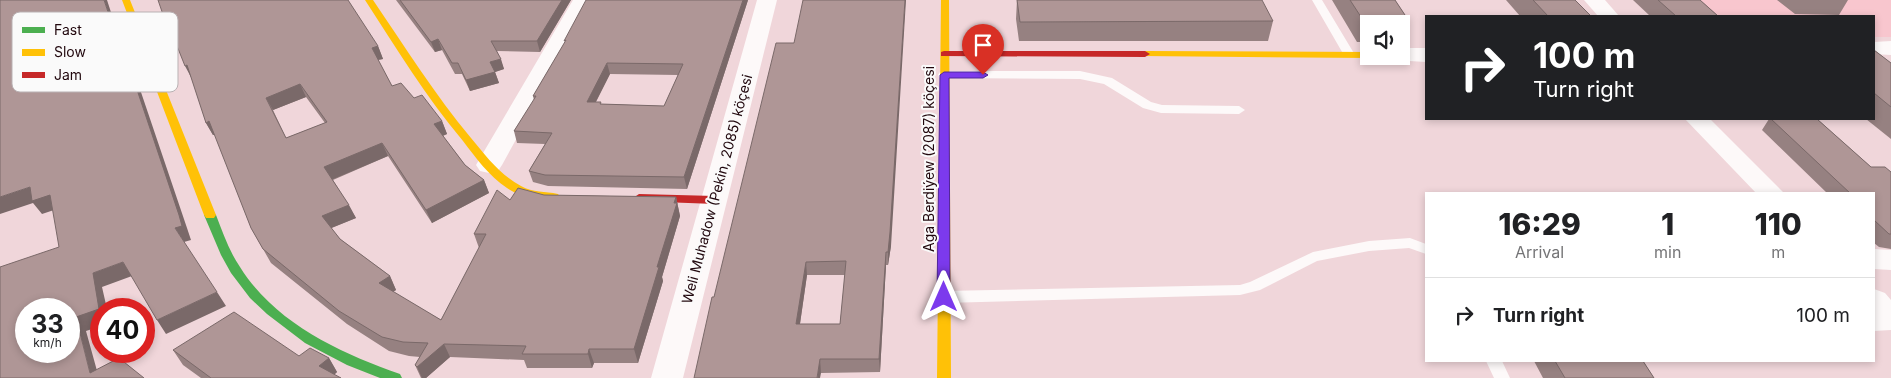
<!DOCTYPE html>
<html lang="en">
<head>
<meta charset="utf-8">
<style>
	:root { --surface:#fff; --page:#f6f6f6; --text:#202124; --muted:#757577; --line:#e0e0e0 }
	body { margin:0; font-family:Inter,sans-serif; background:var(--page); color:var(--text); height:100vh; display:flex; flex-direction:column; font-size:19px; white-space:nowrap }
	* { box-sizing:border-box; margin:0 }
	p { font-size:16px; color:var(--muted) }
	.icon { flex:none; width:28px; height:28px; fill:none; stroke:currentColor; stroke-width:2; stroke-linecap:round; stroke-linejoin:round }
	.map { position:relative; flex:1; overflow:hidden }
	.details { position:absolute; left:1425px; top:192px; width:450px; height:170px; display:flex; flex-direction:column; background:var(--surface); border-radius:0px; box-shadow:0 2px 8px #0003 }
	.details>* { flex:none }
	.banner { position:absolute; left:1425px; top:15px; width:450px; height:105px; border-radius:0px; box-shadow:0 2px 8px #0003; background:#202124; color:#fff; overflow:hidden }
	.controls { position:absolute; left:1360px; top:15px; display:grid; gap:10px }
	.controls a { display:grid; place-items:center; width:50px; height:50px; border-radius:0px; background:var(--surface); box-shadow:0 2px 8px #0003; font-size:25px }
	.speed { position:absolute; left:15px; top:298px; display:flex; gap:10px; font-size:25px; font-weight:700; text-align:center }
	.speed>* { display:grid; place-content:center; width:65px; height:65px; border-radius:50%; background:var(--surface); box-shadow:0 2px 8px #0003; line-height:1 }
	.speed small { font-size:12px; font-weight:400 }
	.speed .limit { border:8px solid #d22; background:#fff; color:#111 }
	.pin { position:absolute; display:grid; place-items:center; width:42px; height:42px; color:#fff; margin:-51px -21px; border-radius:50% 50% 50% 0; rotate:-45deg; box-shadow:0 0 5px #0007 }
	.pin .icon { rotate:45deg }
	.me { position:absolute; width:55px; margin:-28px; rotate:0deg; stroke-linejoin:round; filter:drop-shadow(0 0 4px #0008) }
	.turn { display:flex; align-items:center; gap:18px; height:105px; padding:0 25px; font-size:22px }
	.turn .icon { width:65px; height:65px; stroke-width:2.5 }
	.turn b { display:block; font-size:35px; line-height:42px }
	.eta { display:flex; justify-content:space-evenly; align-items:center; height:85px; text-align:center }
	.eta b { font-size:30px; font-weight:800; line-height:35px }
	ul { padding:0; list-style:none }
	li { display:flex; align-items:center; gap:15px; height:75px; padding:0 25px; border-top:1px solid var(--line) }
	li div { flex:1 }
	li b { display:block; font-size:19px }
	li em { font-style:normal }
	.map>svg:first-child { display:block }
</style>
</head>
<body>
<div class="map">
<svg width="1891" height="378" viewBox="0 0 1891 378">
	<rect width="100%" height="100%" fill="#f0d6da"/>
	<path fill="#f8c6ce" d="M 1698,0 L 1891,0 L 1891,37 L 1874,37 L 1874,16 L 1716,16 Z"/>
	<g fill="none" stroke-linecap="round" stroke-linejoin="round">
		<path fill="#fdf9f9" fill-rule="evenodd" d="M 1312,0 L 1322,0 L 1355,55 L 1353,57 L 1345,57 Z
			M 944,71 L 1080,71 L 1112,78 L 1151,102 L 1162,105 L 1239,106 L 1245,110 L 1239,114 L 1161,113 L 1143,108 L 1104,84 L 1080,79 L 940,78 L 938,75 L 940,72 Z
			M 1410,238 L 1426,244 L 1426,254 L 1409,248 L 1369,251 L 1317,261 L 1260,290 L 1240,295 L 944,303 L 939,301 L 936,297 L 939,293 L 944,291 L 1240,285 L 1250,282 L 1313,252 L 1369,241 Z
			M 1891,318 L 1891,330 L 1874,331 L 1874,319 Z
			M 1486,361 L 1502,361 L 1510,378 L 1494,378 Z"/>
		<path fill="#fdf9f9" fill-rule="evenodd" d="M 573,0 L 593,0 L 502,165 L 498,171 L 489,173 L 480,171 L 476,165 Z
			M 757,0 L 777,0 L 683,378 L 651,378 Z
			M 1584,0 L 1605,0 L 1619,16 L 1598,16 Z
			M 1891,41 L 1891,55 L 1874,54 L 1874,42 Z
			M 1401,48 L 1426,48 L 1426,62 L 1393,60 L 1391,56 L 1401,56 Z
			M 1685,119 L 1710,119 L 1785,194 L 1757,194 Z
			M 1874,249 L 1891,250 L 1891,270 L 1874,269 Z
			M 1874,289 L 1885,293 L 1891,300 L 1891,330 L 1880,327 L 1874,319 Z"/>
		<path fill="#4caf50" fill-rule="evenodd" d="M 210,211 L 216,215 C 223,233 229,251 240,267 C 275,323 340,353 400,374 L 402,378 L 380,378 L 347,365 L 305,343 L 267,314 L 250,298 L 231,273 L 221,255 L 204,215 Z"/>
		<path fill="#ffc107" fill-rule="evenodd" d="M 122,0 L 130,0 L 216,215 L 214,218 L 206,218 L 204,215 Z
			M 365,0 L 373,0 C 405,47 435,95 471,138 C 486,156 500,175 521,186 C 533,193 545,191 558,194 L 560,197 L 558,200 C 542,204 521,197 507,188 C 489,176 476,158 463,141 C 426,97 396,48 365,0 Z
			M 941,0 L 949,0 L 951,378 L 937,378 Z
			M 1145,51 L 1369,52 L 1369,56 L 1373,56 L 1369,58 L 1142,56 L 1142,52 Z"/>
		<path fill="#c62828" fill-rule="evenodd" d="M 944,51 L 1145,51 L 1150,54 L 1145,57 L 941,56 L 941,52 Z
			M 639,194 L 715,196 L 721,200 L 715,204 L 635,201 L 633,198 Z"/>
	</g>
	<path fill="#968181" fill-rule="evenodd" d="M 396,0 L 571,0 L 540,52 L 497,51 L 504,69 L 495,72 L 499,83 L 470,91 L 462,74 L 455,74 L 442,50 L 435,52 Z
		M 748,0 L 687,189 L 548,186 L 533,182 L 529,171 L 545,144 L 517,143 L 514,131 L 534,100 L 533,96 L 564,44 ZM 610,74 L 678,75 L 664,106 L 602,104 L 596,102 Z
		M 1017,0 L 1273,21 L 1268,41 L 1019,41 L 1016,19 Z
		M 1332,0 L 1395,0 L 1409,21 L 1402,42 L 1401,24 L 1369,24 L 1369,42 L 1357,42 Z
		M 1506,0 L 1575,0 L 1591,16 L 1520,16 Z
		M 1633,0 L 1700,0 L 1718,16 L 1650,16 Z
		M 1777,0 L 1848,0 L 1839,15 L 1795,14 Z
		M 169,32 L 378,46 L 383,59 L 378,60 L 392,86 L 414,98 L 442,121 L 447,134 L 443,136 L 465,165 L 484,180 L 489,193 L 432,223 L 388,156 L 333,180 L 356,218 L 331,228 L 340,239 L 390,276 L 396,290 L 393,292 L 441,320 L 479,248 L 474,234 L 510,200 L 544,195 L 676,197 L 680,216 L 662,277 L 663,281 L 638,363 L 594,363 L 592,368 L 527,368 L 524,360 L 450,357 L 426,378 L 421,378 L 415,365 L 420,357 L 409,356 L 389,351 L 347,324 L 271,263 L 251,228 L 215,135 L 213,135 L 206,123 L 192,79 L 176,44 L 175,44 ZM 306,97 L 325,123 L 286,138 L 273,110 Z
		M 794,43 L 891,246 L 888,265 L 886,265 L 880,372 L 821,373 L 714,297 ZM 807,275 L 845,275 L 840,324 L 800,324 Z
		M 1874,50 L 1891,63 L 1891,139 L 1866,119 L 1874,119 Z
		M 1769,119 L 1817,119 L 1871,167 L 1891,172 L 1891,249 L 1879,247 L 1874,243 L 1874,194 L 1828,194 L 1762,130 Z
		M 173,350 L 329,358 L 337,372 L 334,375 L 341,378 L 201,378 L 183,365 Z
		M 1534,361 L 1643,361 L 1654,378 L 1543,378 Z"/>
	<path fill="#7a6969" d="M 104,0 L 107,0 L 121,43 L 114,30 Z
		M 562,0 L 571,0 L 540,52 L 537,41 Z
		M 743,0 L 748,0 L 687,189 L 684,177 Z
		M 905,0 L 906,0 L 891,246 L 888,265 L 888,252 Z
		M 117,30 L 124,42 L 187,228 L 191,240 L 184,242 L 175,228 Z
		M 171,31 L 178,43 L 175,44 L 169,32 Z
		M 438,39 L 442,50 L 435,52 L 431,42 Z
		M 378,46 L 383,59 L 377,60 L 372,48 Z
		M 501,59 L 504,69 L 495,72 L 499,83 L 470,91 L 466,80 L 490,62 Z
		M 607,63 L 610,74 L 590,113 L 587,102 Z
		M 187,65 L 192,79 L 185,66 Z
		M 300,84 L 306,97 L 273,110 L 266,98 Z
		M 209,121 L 216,134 L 213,135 L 206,123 Z
		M 442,121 L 447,134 L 439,137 L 434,124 Z
		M 382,143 L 388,156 L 331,180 L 324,167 Z
		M 484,180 L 489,193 L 432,223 L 426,210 Z
		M 30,187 L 50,195 L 60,208 L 42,214 L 33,203 L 0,214 L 0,197 Z
		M 676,197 L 680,216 L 662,277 L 663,281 L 638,363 L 634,349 Z
		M 349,205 L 356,218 L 329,229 L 322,216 Z
		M 886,252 L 886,265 L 880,372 L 879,359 Z
		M 123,262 L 132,276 L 102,287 L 107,309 L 101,309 L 101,326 L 86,331 L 99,378 L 90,373 L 76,317 L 93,273 Z
		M 806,262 L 807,275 L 798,337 L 796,324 Z
		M 390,276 L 396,290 L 385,296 L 379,283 Z
		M 217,292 L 226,306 L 166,334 L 157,320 Z
		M 444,344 L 450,357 L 426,378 L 422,378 L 417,367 Z
		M 589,349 L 594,363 L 592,368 L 588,354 Z
		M 329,358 L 337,372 L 330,378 L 319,366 Z
		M 820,359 L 821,373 L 820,378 L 817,378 Z"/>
	<path fill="#af9696" stroke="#7a6969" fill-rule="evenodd" d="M 0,0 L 104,0 L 114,30 L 117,30 L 179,215 L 182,226 L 175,228 L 217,292 L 157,320 L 123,262 L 93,273 L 99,309 L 76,317 L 90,373 L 119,358 L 144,378 L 0,378 L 0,267 L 59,247 L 50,195 L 32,201 L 30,187 L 0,197 ZM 26,309 L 69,309 L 69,351 L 26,351 Z
		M 158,0 L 348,0 L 378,46 L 372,48 L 392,86 L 401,83 L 414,98 L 422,95 L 442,121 L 434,124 L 465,165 L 484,180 L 426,210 L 382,143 L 324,167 L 349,205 L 322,216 L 340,239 L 390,276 L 379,283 L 441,320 L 486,234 L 474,234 L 497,190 L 510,200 L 518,188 L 544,195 L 676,197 L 674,203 L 677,203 L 657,267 L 659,267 L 634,349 L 589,349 L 588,354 L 522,354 L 526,346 L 444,344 L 417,367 L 415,365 L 428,343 L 403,342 L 382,337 L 339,311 L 263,249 L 251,228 L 209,121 L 206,123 L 187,65 L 185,66 L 171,31 L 169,32 ZM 300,84 L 327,122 L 286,138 L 266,98 Z
		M 400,0 L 562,0 L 537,41 L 491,41 L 501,59 L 490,62 L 495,72 L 466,80 L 458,63 L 452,63 L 438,39 L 431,42 Z
		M 586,0 L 743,0 L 684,177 L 545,175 L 529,171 L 552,133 L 514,131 L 536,96 L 533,96 L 566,40 L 564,41 ZM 607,63 L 683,64 L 664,106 L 600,104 L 601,102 L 587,102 Z
		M 803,0 L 905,0 L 890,232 L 888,252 L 886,252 L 879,359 L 820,359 L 817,378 L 694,378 L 712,297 L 714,297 L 776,43 L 794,43 ZM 846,261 L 840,324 L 796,324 L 806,262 Z
		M 1017,0 L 1262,0 L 1273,21 L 1020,22 Z
		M 1350,0 L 1395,0 L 1409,21 L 1363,20 Z
		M 1533,0 L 1575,0 L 1591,16 L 1548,16 Z
		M 1658,0 L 1700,0 L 1718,16 L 1676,16 Z
		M 1874,50 L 1891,63 L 1891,107 L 1874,93 Z
		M 1771,119 L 1817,119 L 1871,167 L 1885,167 L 1891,172 L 1891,234 L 1889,234 L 1874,220 L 1874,194 L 1851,194 Z
		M 234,312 L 299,356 L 310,348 L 329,358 L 319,366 L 341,378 L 211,378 L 173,350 Z
		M 1555,361 L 1643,361 L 1654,378 L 1565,378 Z"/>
	<path fill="#7c3aed" stroke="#51269a" d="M 944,72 L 983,72 L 988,75 L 983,78 L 949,78 L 950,297 L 948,301 L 939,301 L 937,297 L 940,75 Z"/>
	<g text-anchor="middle" stroke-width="4" stroke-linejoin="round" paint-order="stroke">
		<g font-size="14" fill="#21070d" stroke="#fafafa">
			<text transform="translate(929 159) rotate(-90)" y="5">Aga Berdiýew (2087) köçesi</text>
			<text transform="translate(717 189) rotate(-75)" y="5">Weli Muhadow (Pekin, 2085) köçesi</text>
		</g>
	</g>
	<rect x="12" y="12" width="166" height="80" rx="8" fill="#fafafa" stroke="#b9b1b3" stroke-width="1"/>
	<rect x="22" y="27" width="23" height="6" fill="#4caf50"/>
	<rect x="22" y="49" width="23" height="7" fill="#ffc107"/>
	<rect x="22" y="72" width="23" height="6" fill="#c62828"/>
	<g font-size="14" fill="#21070d">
		<text x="54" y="35">Fast</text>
		<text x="54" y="57">Slow</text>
		<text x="54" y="80">Jam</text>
	</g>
</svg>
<div class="controls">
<a><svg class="icon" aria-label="sound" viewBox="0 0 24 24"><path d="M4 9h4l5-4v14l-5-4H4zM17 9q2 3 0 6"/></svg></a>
</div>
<div class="speed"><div>33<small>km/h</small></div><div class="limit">40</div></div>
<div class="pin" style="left:983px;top:75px;background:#d93025"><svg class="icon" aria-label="arrive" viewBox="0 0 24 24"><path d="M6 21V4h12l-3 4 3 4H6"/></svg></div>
<svg class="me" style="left:944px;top:297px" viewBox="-20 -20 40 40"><path d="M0-17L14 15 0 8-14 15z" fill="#7c3aed" stroke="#fff" stroke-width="4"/></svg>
<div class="banner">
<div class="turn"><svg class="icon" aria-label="right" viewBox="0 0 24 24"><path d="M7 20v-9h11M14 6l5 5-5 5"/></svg><div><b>100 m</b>Turn right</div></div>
</div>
<section class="details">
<div class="eta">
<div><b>16:29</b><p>Arrival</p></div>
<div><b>1</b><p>min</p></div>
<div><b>110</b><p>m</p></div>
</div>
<ul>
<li><svg class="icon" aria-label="right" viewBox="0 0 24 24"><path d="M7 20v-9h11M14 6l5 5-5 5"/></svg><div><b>Turn right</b></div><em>100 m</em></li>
</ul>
</section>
</div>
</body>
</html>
